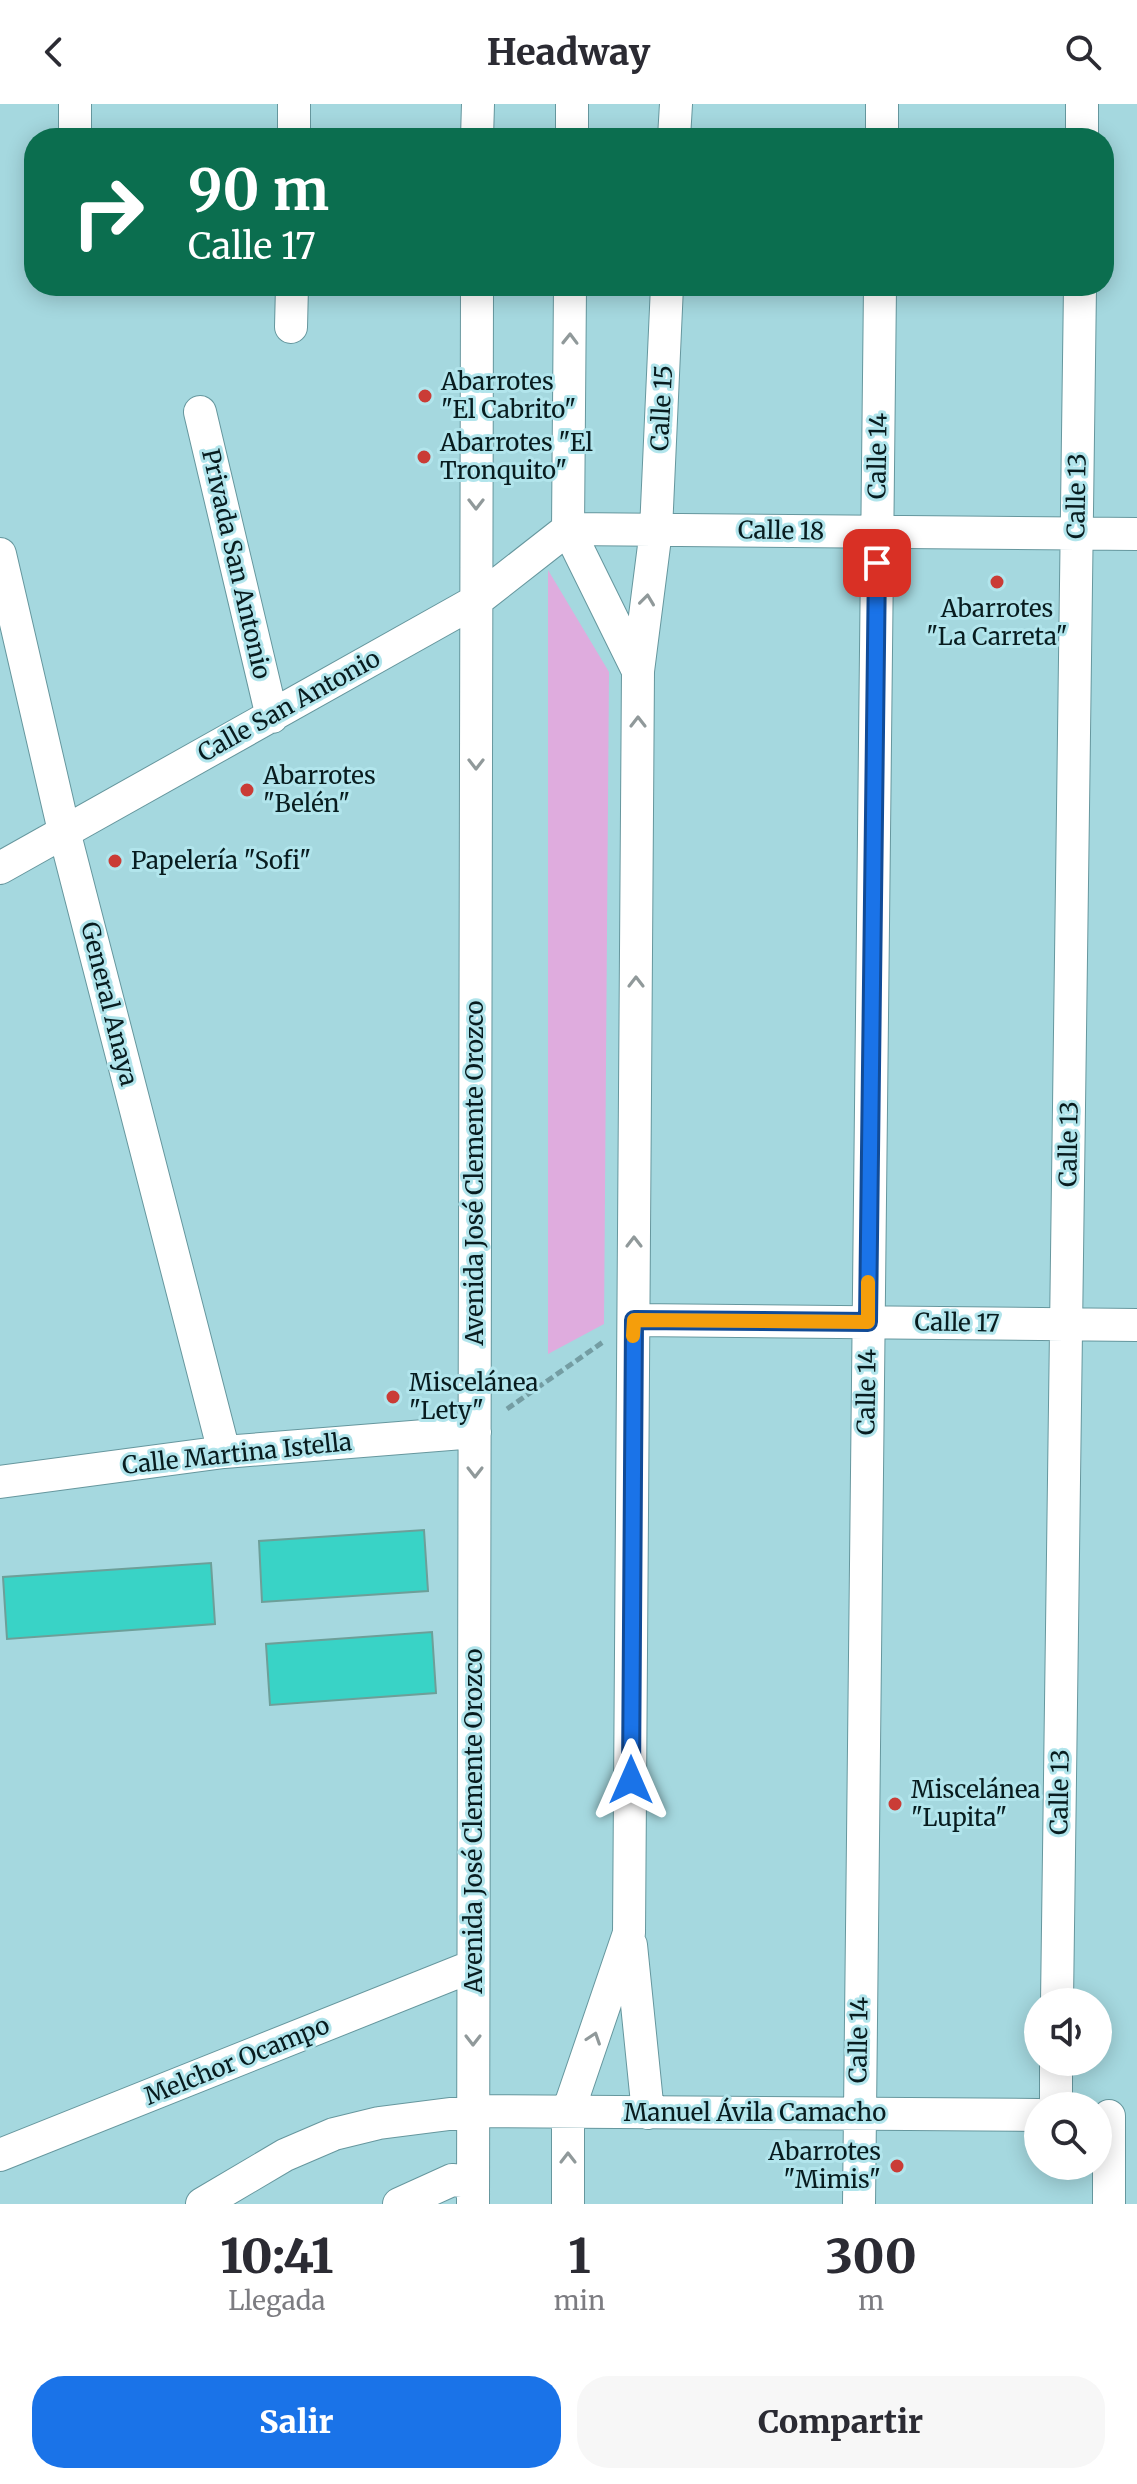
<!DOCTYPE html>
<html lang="es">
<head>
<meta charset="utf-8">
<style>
	:root { --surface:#fff; --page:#f7f7f7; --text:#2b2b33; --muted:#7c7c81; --accent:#1a73e8 }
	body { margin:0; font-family:Merriweather,serif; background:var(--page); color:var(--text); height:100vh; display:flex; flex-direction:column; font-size:30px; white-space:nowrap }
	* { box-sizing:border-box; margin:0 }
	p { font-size:26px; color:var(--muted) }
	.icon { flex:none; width:44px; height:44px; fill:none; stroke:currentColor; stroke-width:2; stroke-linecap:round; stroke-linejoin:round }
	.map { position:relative; height:2100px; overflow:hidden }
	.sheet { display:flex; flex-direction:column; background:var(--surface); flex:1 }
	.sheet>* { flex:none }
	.guide { position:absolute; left:24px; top:24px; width:1090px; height:168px; border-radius:32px; box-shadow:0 4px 20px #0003; background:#0b6e4f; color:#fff; overflow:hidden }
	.controls { position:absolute; left:1024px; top:1884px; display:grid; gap:16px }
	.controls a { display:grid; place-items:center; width:88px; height:88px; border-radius:50%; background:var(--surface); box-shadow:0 4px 20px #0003; font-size:40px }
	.pin { position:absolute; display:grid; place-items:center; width:68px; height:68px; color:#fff; margin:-34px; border-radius:16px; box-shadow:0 4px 12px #0006 }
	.me { position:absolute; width:88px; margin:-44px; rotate:0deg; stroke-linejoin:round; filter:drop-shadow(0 0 6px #0008) }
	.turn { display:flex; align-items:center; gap:28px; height:168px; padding:0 32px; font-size:36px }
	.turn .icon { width:104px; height:104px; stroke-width:2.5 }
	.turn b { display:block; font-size:56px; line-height:68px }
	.eta { display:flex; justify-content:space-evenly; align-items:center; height:136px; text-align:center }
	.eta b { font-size:48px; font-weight:800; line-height:56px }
	.cta { display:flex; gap:16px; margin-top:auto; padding:16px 32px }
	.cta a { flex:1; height:92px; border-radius:32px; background:var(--accent); color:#fff; font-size:32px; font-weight:800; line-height:92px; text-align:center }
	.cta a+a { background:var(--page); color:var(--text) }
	header { display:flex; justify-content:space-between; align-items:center; height:104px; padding:0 32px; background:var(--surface); font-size:36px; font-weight:800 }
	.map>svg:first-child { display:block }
</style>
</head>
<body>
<header><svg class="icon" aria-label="back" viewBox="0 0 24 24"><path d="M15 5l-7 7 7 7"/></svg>Headway<svg class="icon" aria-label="search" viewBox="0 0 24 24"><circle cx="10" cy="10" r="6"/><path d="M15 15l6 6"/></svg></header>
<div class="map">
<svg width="1137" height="2100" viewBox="0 0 1137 2100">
	<rect width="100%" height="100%" fill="#a5d8df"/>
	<path fill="#dfacde" d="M 548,466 L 609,568 L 604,1220 L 548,1250 Z"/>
	<path fill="#39d3c6" stroke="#6d9f99" stroke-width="2" d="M 424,1426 L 428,1487 L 262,1498 L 259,1437 Z
		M 211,1459 L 215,1520 L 7,1535 L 3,1473 Z
		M 432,1528 L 436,1589 L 270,1601 L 266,1540 Z"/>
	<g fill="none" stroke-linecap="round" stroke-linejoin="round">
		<defs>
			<path id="minor" d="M 75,0 L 75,34
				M 294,34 L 294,0
				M 477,34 L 478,0
				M 572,34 L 572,0
				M 674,34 L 676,0
				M 882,34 L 882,0
				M 1082,34 L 1082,0
				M 291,223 L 292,182
				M 200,308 L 272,613
				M 0,450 L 64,727 L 224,1348
				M 638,567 L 656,426 L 667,182
				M 0,764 L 476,497 L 568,425 L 1137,430
				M 634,1216 L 1137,1221
				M 0,1378 L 224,1348 L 475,1328
				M 631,1841 L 648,2009
				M 1057,1898 L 1080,182
				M 1056,2002 L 1056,1958
				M 1109,2012 L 1109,2100
				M 0,2051 L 473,1862
				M 202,2100 L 285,2051 L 334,2030 L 379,2019 L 473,2007 L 1038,2011
				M 399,2100 L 452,2076 L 473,2078
				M 473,2100 L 477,182
				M 568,2100 L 568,2008 L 629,1829 L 638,567 L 568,425 L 570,182
				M 859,2100 L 880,182"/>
		</defs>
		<use href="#minor" stroke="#66979e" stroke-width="34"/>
		<path stroke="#749da3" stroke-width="5" stroke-dasharray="8 4" stroke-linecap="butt" d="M 507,1305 L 603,1238"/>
		<use href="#minor" stroke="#fff" stroke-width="32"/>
	</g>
	<defs><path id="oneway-chevron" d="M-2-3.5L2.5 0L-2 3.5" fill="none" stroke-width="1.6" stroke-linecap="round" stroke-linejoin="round" transform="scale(2)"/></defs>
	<g stroke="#90999a">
		<use href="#oneway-chevron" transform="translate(570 235) rotate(-89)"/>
		<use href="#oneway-chevron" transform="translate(476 400) rotate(90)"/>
		<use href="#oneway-chevron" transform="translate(647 496) rotate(-83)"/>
		<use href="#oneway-chevron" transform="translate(638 618) rotate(-90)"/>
		<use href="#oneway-chevron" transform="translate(476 660) rotate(90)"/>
		<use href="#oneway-chevron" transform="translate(636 878) rotate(-90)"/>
		<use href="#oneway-chevron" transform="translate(634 1138) rotate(-90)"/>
		<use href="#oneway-chevron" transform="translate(475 1368) rotate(90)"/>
		<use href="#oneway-chevron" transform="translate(594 1934) rotate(-71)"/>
		<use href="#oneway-chevron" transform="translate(473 1936) rotate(90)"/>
		<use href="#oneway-chevron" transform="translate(568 2054) rotate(-90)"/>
	</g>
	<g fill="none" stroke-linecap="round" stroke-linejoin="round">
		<defs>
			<path id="route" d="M 631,1676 L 634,1216 L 868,1218 L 877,459"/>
		</defs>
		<use href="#route" stroke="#114b97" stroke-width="20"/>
		<use href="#route" stroke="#1a73e8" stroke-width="14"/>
		<path stroke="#f59e0b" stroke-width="14" d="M 633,1232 L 634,1216 L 868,1218 L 868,1178"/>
	</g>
	<g fill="#ca3c36" stroke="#b2e5ec" stroke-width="3">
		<circle cx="425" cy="292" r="8"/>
		<circle cx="424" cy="353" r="8"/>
		<circle cx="997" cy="478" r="8"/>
		<circle cx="247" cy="686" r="8"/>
		<circle cx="115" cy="757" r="8"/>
		<circle cx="393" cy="1293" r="8"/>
		<circle cx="895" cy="1700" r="8"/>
		<circle cx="897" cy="2062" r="8"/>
	</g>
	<g text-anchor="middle" stroke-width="6" stroke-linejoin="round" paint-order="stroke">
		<g font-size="24" fill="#081c1f" stroke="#b2e5ec" text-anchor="start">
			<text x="441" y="286">Abarrotes<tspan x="441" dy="28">"El Cabrito"</tspan></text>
			<text x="440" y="347">Abarrotes "El<tspan x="440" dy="28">Tronquito"</tspan></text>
			<text x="997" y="513" text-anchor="middle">Abarrotes<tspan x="997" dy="28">"La Carreta"</tspan></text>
			<text x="263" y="680">Abarrotes<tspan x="263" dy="28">"Belén"</tspan></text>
			<text x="131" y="765">Papelería "Sofi"</text>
			<text x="409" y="1287">Miscelánea<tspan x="409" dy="28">"Lety"</tspan></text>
			<text x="911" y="1694">Miscelánea<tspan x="911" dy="28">"Lupita"</tspan></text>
			<text x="881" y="2056" text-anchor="end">Abarrotes<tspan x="881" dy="28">"Mimis"</tspan></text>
		</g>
		<g font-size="24" fill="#081c1f" stroke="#b2e5ec">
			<text transform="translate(662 304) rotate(-87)" y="8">Calle 15</text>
			<text transform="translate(878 352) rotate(-89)" y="8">Calle 14</text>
			<text transform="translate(1077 392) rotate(-89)" y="8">Calle 13</text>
			<text transform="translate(781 427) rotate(1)" y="8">Calle 18</text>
			<text transform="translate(236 460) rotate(77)" y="8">Privada San Antonio</text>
			<text transform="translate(289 602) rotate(-29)" y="8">Calle San Antonio</text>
			<text transform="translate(109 900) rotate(76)" y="8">General Anaya</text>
			<text transform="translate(1069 1040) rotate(-89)" y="8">Calle 13</text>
			<text transform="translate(475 1069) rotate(-90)" y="8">Avenida José Clemente Orozco</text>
			<text transform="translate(957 1219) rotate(1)" y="8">Calle 17</text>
			<text transform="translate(867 1288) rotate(-89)" y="8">Calle 14</text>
			<text transform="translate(237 1350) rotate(-6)" y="8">Calle Martina Istella</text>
			<text transform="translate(1060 1688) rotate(-89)" y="8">Calle 13</text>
			<text transform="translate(474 1717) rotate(-90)" y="8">Avenida José Clemente Orozco</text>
			<text transform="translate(859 1936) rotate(-89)" y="8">Calle 14</text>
			<text transform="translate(237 1957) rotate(-22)" y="8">Melchor Ocampo</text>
			<text x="755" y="2017">Manuel Ávila Camacho</text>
		</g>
	</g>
</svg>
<div class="controls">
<a><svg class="icon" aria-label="sound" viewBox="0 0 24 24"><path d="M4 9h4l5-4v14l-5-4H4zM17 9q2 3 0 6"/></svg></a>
<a><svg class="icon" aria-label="search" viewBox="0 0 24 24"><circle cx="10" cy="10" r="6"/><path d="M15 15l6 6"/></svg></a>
</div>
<div class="pin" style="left:877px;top:459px;background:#d93025"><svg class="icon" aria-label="arrive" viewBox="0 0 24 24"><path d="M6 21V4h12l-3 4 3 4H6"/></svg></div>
<svg class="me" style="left:631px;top:1676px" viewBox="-20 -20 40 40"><path d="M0-17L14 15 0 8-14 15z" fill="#1a73e8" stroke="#fff" stroke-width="4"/></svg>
<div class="guide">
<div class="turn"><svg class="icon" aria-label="right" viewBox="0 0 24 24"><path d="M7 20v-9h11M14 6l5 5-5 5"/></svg><div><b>90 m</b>Calle 17</div></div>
</div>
</div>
<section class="sheet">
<div class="eta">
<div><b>10:41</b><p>Llegada</p></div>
<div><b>1</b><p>min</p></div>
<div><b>300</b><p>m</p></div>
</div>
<div class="cta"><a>Salir</a><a>Compartir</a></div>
</section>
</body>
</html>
